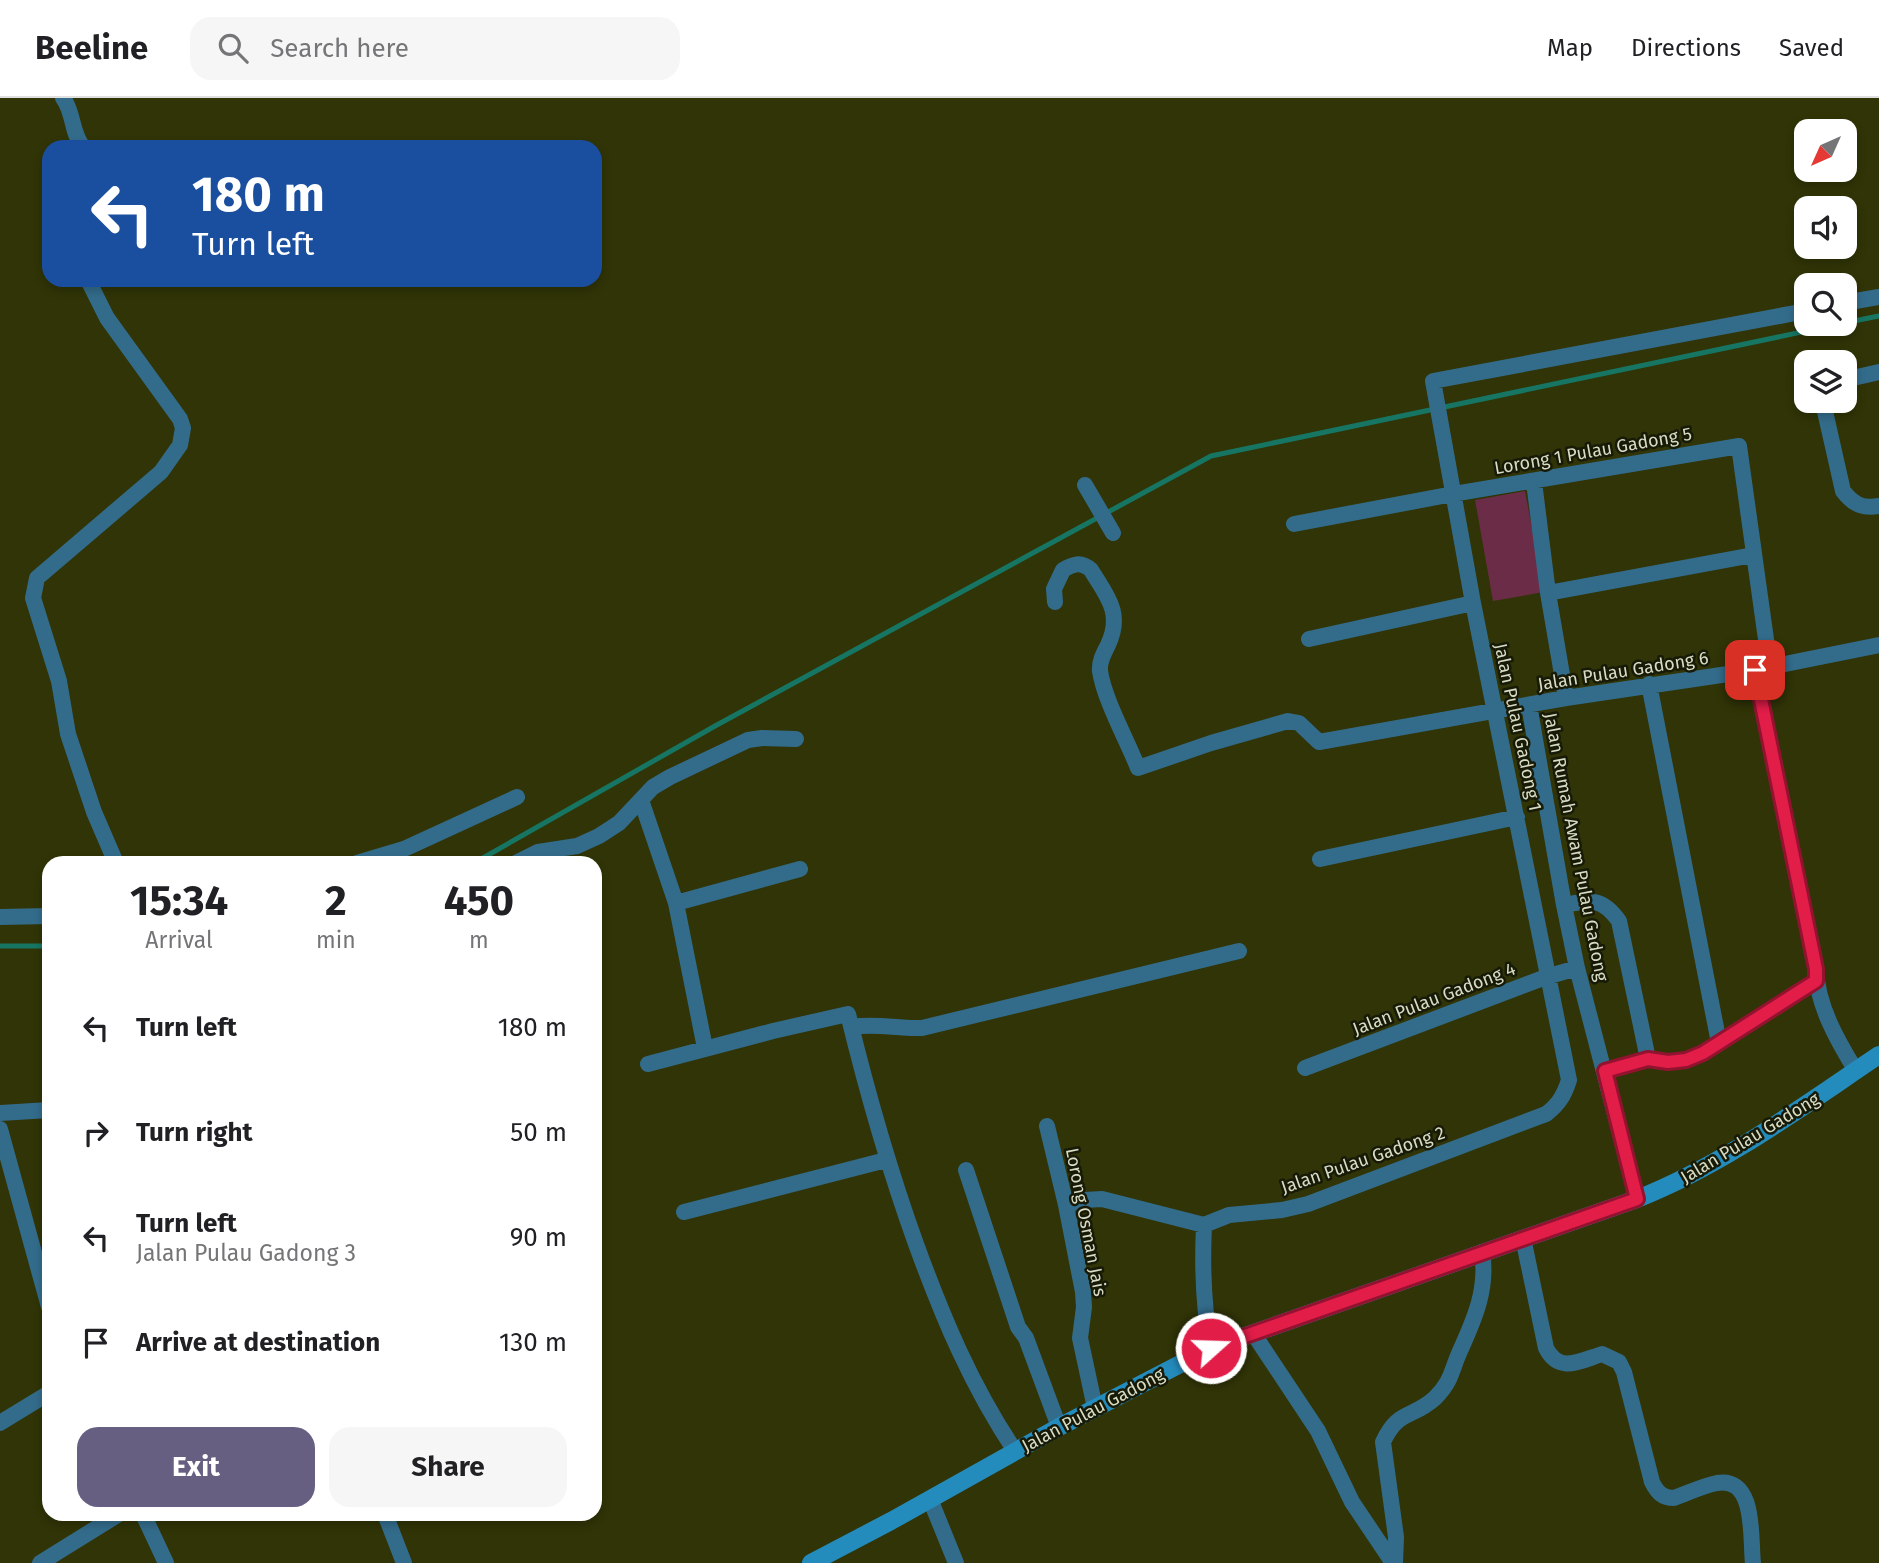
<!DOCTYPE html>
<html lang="en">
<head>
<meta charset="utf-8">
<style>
	:root { --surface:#fff; --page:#f6f6f6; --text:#202124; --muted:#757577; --line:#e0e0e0; --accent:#665f82 }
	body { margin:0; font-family:"Fira Sans",sans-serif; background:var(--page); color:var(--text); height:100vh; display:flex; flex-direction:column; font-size:26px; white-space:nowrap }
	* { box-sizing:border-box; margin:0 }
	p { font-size:23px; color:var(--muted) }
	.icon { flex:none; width:38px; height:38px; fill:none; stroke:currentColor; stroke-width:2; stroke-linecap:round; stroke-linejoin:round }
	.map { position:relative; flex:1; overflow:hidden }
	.details { position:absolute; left:42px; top:758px; width:560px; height:665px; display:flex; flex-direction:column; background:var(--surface); border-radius:21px; box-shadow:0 4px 10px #0003 }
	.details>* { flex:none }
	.top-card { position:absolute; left:42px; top:42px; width:560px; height:147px; border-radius:21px; box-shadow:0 4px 10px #0003; background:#1a4fa0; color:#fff; overflow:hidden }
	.needle { width:46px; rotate:225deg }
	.tools { position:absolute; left:1794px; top:21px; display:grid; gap:14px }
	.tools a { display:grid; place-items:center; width:63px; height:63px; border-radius:14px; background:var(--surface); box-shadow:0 4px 10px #0003; font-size:35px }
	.pin { position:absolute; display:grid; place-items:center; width:60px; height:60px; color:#fff; margin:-30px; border-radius:14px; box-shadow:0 4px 10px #0006 }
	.me { position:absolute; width:77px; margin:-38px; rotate:70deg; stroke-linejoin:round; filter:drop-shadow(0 0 5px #0008) }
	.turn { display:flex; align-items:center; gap:24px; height:147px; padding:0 35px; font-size:32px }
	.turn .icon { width:91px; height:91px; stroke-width:2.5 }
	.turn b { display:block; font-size:49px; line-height:60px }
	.eta { display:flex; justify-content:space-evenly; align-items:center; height:119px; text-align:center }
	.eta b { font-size:42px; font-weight:700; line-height:49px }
	.cta { display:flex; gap:14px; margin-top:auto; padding:14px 35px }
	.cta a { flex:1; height:80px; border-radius:21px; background:var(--accent); color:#fff; font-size:28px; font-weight:700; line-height:80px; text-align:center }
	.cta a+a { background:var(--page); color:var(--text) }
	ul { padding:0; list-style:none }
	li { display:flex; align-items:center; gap:21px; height:105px; padding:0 35px }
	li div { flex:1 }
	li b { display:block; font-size:26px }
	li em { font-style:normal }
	header { display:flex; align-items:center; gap:42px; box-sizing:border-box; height:98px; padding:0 35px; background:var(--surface); border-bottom:2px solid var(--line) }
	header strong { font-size:33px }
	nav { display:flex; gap:38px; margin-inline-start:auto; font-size:24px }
	.search { width:490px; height:63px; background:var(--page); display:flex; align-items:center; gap:18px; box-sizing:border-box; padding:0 24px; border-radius:21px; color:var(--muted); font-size:26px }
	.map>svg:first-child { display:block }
</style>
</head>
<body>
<header>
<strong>Beeline</strong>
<div class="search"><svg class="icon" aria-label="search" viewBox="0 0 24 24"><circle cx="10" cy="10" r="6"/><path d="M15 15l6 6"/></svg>Search here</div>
<nav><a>Map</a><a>Directions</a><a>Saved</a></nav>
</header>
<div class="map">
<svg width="1879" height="1465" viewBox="0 0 1879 1465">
	<rect width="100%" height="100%" fill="#303406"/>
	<path fill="#6b2c47" d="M 1525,393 L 1544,494 L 1493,503 L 1475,402 Z"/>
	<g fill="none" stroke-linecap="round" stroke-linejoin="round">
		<path stroke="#177663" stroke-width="5" d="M 1844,225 L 1879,218
			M 474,765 L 715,628 L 1211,358 L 1840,226
			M 0,848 L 49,848"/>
		<path stroke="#336c8b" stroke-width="16" d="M 63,0 C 74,14 71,35 83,49
			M 88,182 L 107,220 L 180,321 L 183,330 L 180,347 L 161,374 L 37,480 L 33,500 L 59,583 L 68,636 L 94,714 L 116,765
			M 1844,205 L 1879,199
			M 1844,282 L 1879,274
			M 1826,303 L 1824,309 L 1843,393 C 1853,406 1862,411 1879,408
			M 1534,384 L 1548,495 L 1566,600
			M 1085,387 L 1113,435
			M 1294,426 L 1453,396 L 1739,348 L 1770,570
			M 1548,495 L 1753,457
			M 1055,504 L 1054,491 L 1063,472 C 1073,466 1081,463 1091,472 C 1107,498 1123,515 1108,547 C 1104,555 1099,563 1100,573 C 1104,601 1127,642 1138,670 L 1211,645 L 1288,623 L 1299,625 L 1319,644 L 1566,600 L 1755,572 L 1879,547
			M 1309,541 L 1473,505
			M 1755,572 L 1816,871 C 1817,907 1837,942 1856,973
			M 1649,586 L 1719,945
			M 1529,607 L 1564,807 L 1577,870 L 1637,1101
			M 641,702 L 676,805 L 705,950
			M 1320,761 L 1517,719
			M 357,765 L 404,751 L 517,699
			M 516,765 L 538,754 L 577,748 L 599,738 L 619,725 L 653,689 L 670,679 L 748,642 L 762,640 L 796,641
			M 676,805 L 800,771
			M 1564,807 C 1590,802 1602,799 1619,823 L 1648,961
			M 0,819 L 49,818
			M 852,929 C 877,925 897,931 922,930 L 1239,853
			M 648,966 L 773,933 L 848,916 C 867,994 889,1071 916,1146 C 943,1220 971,1287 1015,1353
			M 1305,970 L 1546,879 L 1577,870
			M 1605,973 L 1648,961 L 1668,964 L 1686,962 L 1703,955 L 1816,883
			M 0,1015 L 49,1012
			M 1047,1028 L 1066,1107 L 1083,1194 L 1084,1209 L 1080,1240 L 1095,1310
			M 0,1031 L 49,1209
			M 966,1072 L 1018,1229 L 1026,1240 L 1059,1329
			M 1066,1107 L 1084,1102 L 1102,1101 L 1204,1127 L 1229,1117 L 1282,1112 L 1308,1106 L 1546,1016 C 1558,1007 1564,998 1569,982 L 1473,505 L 1433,283 L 1806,213
			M 684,1114 L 886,1062
			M 1204,1127 C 1202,1169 1203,1208 1211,1250
			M 1523,1140 L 1546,1250 C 1559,1276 1580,1263 1602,1256 L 1619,1264 L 1624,1274 L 1652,1384 C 1657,1394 1662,1400 1674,1400 C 1688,1395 1702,1388 1717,1385 C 1757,1378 1750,1442 1753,1465
			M 1253,1235 L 1318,1333 L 1352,1404 L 1393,1465
			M 0,1325 L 49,1295
			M 930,1401 L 956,1465
			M 143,1416 L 166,1465
			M 385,1416 L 404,1465
			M 40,1465 L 119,1416
			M 1395,1465 L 1396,1439 L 1383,1344 C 1398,1311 1412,1321 1435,1300 C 1452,1283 1451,1273 1460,1253 C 1475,1220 1488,1190 1482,1154"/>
		<path stroke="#248bbd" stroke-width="18" d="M 811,1465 L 891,1423 L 1059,1329 L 1211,1250 L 1637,1101 C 1725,1066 1800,1010 1879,957"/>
	</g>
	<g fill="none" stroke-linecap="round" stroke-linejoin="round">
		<defs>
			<path id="route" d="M 1211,1250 L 1637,1101 L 1605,973 L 1648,961 L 1668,964 L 1686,962 L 1703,955 L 1816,883 L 1816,871 L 1755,572"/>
		</defs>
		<use href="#route" stroke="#92132f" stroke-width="18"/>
		<use href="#route" stroke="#e11d48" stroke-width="12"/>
	</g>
	<g text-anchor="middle" stroke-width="5" stroke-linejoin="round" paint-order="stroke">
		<g font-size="18" fill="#d8dcc4" stroke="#181a08">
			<text transform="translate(1593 353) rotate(-10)" y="6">Lorong 1 Pulau Gadong 5</text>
			<text transform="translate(1623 573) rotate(-9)" y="6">Jalan Pulau Gadong 6</text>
			<text transform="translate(1518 629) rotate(78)" y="6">Jalan Pulau Gadong 1</text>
			<text transform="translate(1576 749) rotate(79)" y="6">Jalan Rumah Awam Pulau Gadong</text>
			<text transform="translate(1434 901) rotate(-21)" y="6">Jalan Pulau Gadong 4</text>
			<text transform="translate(1750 1040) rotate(-31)" y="6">Jalan Pulau Gadong</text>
			<text transform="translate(1363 1062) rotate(-19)" y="6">Jalan Pulau Gadong 2</text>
			<text transform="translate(1086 1124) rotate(79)" y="6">Lorong Osman Jais</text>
			<text transform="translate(1093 1312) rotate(-28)" y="6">Jalan Pulau Gadong</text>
		</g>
	</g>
</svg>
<div class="tools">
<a><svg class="needle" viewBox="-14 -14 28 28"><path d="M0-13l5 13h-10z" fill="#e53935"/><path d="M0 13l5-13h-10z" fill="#757577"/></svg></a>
<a><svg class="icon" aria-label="sound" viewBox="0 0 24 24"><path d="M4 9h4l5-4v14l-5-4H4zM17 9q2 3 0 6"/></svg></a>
<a><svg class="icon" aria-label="search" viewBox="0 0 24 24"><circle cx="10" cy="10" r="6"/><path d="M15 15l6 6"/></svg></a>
<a><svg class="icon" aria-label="layers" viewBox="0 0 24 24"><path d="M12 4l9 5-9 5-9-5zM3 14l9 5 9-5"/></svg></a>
</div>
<div class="pin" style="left:1755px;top:572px;background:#d93025"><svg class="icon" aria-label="arrive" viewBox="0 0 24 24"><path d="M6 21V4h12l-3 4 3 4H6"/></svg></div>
<svg class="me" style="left:1211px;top:1250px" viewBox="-20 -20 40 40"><circle r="17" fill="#e11d48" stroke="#fff" stroke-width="3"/><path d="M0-11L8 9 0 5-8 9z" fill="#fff"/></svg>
<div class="top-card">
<div class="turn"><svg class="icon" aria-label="left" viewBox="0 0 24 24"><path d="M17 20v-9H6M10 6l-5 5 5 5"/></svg><div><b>180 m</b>Turn left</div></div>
</div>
<section class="details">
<div class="eta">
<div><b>15:34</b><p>Arrival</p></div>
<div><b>2</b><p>min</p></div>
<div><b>450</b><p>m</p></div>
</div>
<ul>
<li><svg class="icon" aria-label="left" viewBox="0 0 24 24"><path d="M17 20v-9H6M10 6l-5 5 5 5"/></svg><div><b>Turn left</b></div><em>180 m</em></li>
<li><svg class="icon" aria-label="right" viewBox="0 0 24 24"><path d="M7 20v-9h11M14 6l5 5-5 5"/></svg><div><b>Turn right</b></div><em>50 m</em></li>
<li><svg class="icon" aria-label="left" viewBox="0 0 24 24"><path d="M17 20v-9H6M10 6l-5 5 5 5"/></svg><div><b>Turn left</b><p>Jalan Pulau Gadong 3</p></div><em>90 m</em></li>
<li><svg class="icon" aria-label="arrive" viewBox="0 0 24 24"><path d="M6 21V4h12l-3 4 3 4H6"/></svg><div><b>Arrive at destination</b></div><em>130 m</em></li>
</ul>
<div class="cta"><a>Exit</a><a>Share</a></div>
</section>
</div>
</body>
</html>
